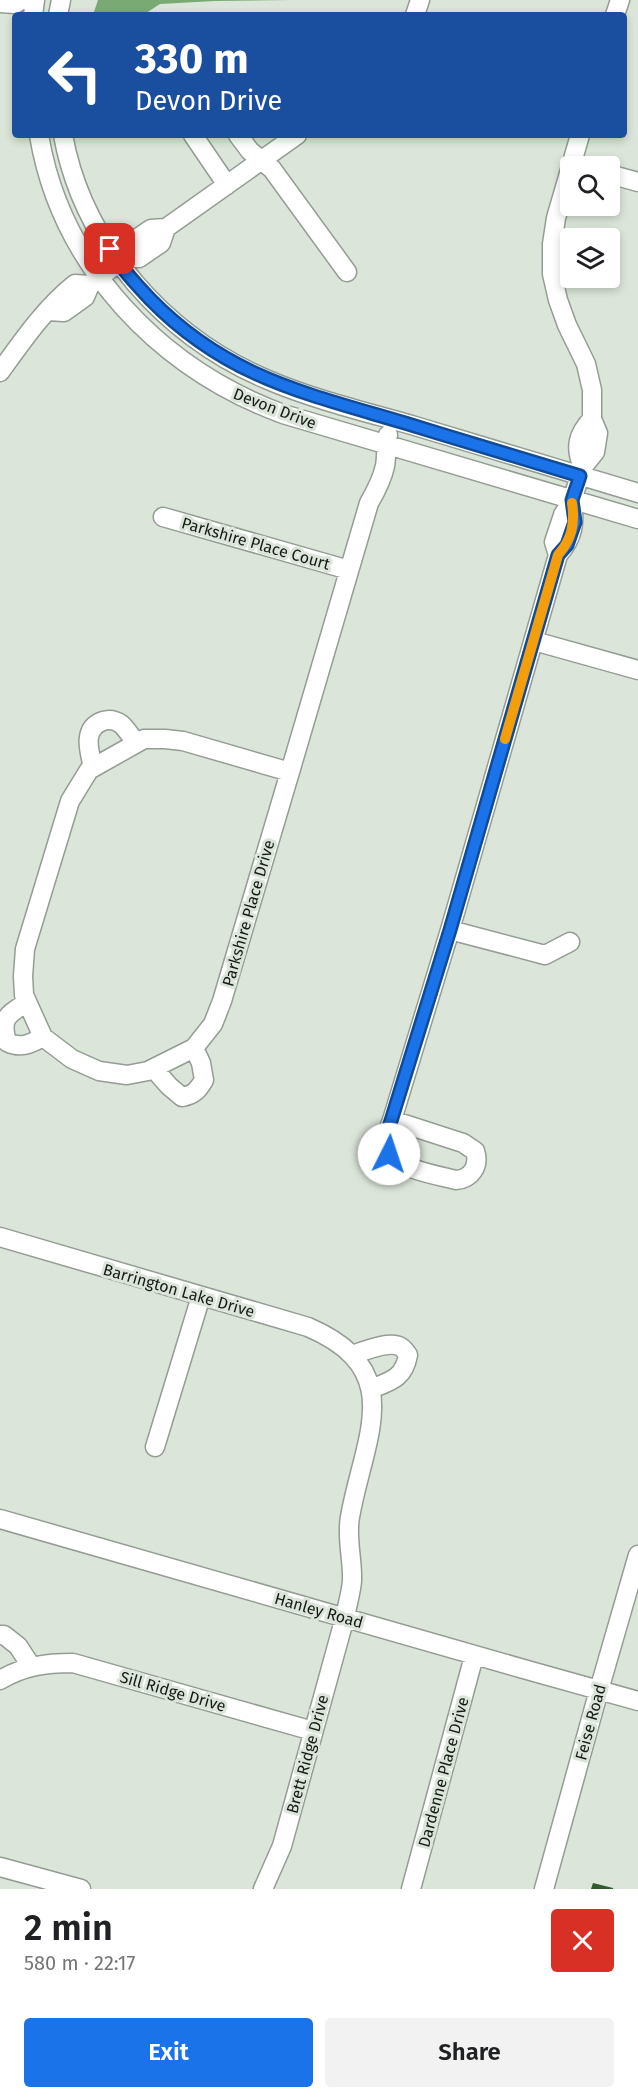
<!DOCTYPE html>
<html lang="en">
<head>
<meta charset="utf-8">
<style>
	:root { --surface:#fff; --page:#f2f2f2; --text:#202124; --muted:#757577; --accent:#1a73e8 }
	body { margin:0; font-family:"Fira Sans",sans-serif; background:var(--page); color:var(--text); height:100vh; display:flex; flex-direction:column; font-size:22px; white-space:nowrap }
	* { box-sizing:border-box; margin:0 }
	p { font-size:20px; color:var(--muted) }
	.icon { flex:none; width:33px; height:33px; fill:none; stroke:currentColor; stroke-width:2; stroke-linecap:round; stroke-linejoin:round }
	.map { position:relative; height:1889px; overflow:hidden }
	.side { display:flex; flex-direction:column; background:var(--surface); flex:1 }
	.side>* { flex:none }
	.hud { position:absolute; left:12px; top:12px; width:615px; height:126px; border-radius:6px; box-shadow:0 3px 9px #0003; background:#1a4fa0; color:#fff; overflow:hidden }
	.buttons { position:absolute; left:560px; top:156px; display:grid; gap:12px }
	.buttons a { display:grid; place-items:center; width:60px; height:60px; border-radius:6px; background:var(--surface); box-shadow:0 3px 9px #0003; font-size:30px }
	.pin { position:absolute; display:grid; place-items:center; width:51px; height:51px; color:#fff; margin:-26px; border-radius:12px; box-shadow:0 3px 9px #0006 }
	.me { position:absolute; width:66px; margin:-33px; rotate:4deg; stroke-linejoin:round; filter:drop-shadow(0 0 4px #0008) }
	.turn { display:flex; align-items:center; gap:21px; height:126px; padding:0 24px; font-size:27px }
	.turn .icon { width:78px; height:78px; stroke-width:2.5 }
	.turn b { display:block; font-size:42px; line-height:51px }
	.round { display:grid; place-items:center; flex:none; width:63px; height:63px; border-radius:6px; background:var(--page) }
	.head { display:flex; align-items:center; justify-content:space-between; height:102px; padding:0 24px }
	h1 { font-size:36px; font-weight:600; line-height:45px }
	.action { display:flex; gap:12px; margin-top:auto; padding:12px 24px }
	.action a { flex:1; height:69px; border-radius:6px; background:var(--accent); color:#fff; font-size:24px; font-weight:600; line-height:69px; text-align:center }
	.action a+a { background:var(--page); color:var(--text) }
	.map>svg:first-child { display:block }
</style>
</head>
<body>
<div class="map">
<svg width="638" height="1889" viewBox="0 0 638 1889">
	<rect width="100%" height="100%" fill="#dbe5d9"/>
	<path fill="#7aaa74" d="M 98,0 L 290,0 L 215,1 L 160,4 L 143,15 L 93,15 Z"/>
	<path fill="#2f5c2b" d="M 593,1883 L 613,1888 L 613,1889 L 591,1889 Z"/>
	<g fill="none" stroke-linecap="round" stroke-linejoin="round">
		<defs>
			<path id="minor" d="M 0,3 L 15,4 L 21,0
				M 33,15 L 35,0
				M 58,15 L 61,0
				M 415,15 L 420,0
				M 615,15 L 620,0
				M 39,135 C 61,267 161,369 283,414 L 638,519
				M 63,135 C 83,245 166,337 268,380 C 315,400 366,412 415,426 C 490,449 564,471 638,493
				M 193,135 L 227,185
				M 238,135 L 250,151 L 272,169 L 347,272
				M 571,166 L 580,135
				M 609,174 L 638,182
				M 126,258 L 129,244 L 151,229 L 166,228 L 297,135
				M 48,311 L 64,312 L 85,297 L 90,285 L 118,263 L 126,258 L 139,258 L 161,243 L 166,228
				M 0,372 C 23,340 45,308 75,284 L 90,285
				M 583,467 C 574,447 578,434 592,419
				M 163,517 L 349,570
				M 558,555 L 554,542 L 563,515 L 572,500 L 583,467 L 595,452 L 598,433 L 592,419 L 592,390 L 586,364 L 567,325 L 558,300 L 552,274 L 552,244 L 556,218 L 570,170
				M 534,641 L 638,670
				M 144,739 L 165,739 L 183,741 L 290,772 L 222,1001 L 213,1024 L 194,1048 L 148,1071 L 127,1075 L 99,1071 L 72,1059 L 43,1037 L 24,995 L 23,976 L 25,949 L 70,801 L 89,770 Z
				M 93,767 C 89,751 82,728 103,721 C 109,719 115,720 121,724 C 126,728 131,737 136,742
				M 290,772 L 369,503 C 376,491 382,480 385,466 C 387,456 385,446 388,435
				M 450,930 L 545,955 L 570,942
				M 27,1002 C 8,1015 0,1017 7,1042 C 21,1049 30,1044 43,1037
				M 154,1069 L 169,1086 L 182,1097 C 194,1095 198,1090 204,1080 L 201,1063 L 194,1048
				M 392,1120 C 388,1131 383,1142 389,1153 C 395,1168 440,1176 456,1180 C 471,1179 480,1166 475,1151 L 463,1143 L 392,1120 L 450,930 L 558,555 C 574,537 575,523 572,500
				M 0,1237 L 308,1327 C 409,1370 364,1437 350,1517 C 346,1538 353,1560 352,1581 C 351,1593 347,1606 345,1617 L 282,1846 L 263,1889
				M 352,1355 C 364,1351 390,1340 401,1347 C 404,1349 406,1352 408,1355 C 404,1378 391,1381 371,1389
				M 155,1447 L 201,1296
				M 0,1519 C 213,1580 425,1642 638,1701
				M 0,1635 L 4,1635 L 18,1646 L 31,1666
				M 0,1680 C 24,1666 45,1663 73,1663 L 313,1731
				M 0,1867 L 81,1889
				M 411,1889 L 474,1656
				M 544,1889 L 599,1690 L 638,1555"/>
		</defs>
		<use href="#minor" stroke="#949d93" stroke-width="21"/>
		<use href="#minor" stroke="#fff" stroke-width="18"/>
	</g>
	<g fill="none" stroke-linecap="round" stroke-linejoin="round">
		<defs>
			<path id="route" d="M 110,249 C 121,268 135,283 150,299 C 226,377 304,393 405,423 C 463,441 521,458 580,476 L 572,500 L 575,522 L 567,545 L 558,555 L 450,930 L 386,1137 L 389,1154"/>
		</defs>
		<use href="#route" stroke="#114b97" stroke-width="15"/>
		<use href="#route" stroke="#1a73e8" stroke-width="10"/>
		<path stroke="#f59e0b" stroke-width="10" d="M 505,739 L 558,555 C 572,539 575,524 572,503"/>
	</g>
	<g text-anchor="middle" stroke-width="6" stroke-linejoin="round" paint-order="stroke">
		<g font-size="16" fill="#161a16" stroke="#dbe5d9">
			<text transform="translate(275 408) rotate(21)" y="6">Devon Drive</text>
			<text transform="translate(256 543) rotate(16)" y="6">Parkshire Place Court</text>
			<text transform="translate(248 913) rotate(-74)" y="6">Parkshire Place Drive</text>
			<text transform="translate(179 1290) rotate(16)" y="6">Barrington Lake Drive</text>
			<text transform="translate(319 1610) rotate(16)" y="6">Hanley Road</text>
			<text transform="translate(173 1691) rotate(16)" y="6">Sill Ridge Drive</text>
			<text transform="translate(590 1722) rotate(-75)" y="6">Feise Road</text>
			<text transform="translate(307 1754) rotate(-75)" y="6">Brett Ridge Drive</text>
			<text transform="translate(443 1772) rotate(-75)" y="6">Dardenne Place Drive</text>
		</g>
	</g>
</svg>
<div class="buttons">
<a><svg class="icon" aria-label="search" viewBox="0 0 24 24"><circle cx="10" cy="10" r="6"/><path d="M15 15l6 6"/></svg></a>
<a><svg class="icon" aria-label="layers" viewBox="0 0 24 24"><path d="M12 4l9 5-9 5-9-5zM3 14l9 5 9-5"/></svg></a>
</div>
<div class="pin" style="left:110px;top:249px;background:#d93025"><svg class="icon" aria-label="arrive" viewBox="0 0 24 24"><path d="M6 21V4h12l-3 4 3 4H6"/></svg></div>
<svg class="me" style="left:389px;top:1154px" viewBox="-20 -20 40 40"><circle r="19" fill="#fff"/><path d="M0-13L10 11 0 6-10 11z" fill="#1a73e8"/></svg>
<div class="hud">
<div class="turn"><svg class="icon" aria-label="left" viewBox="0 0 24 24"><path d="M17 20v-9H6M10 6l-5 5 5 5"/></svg><div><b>330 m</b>Devon Drive</div></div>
</div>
</div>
<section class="side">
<div class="head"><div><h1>2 min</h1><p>580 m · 22:17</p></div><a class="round" style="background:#d93025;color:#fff"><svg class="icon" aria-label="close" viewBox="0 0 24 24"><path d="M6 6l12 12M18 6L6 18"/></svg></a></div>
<div class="action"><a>Exit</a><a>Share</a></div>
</section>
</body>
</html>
